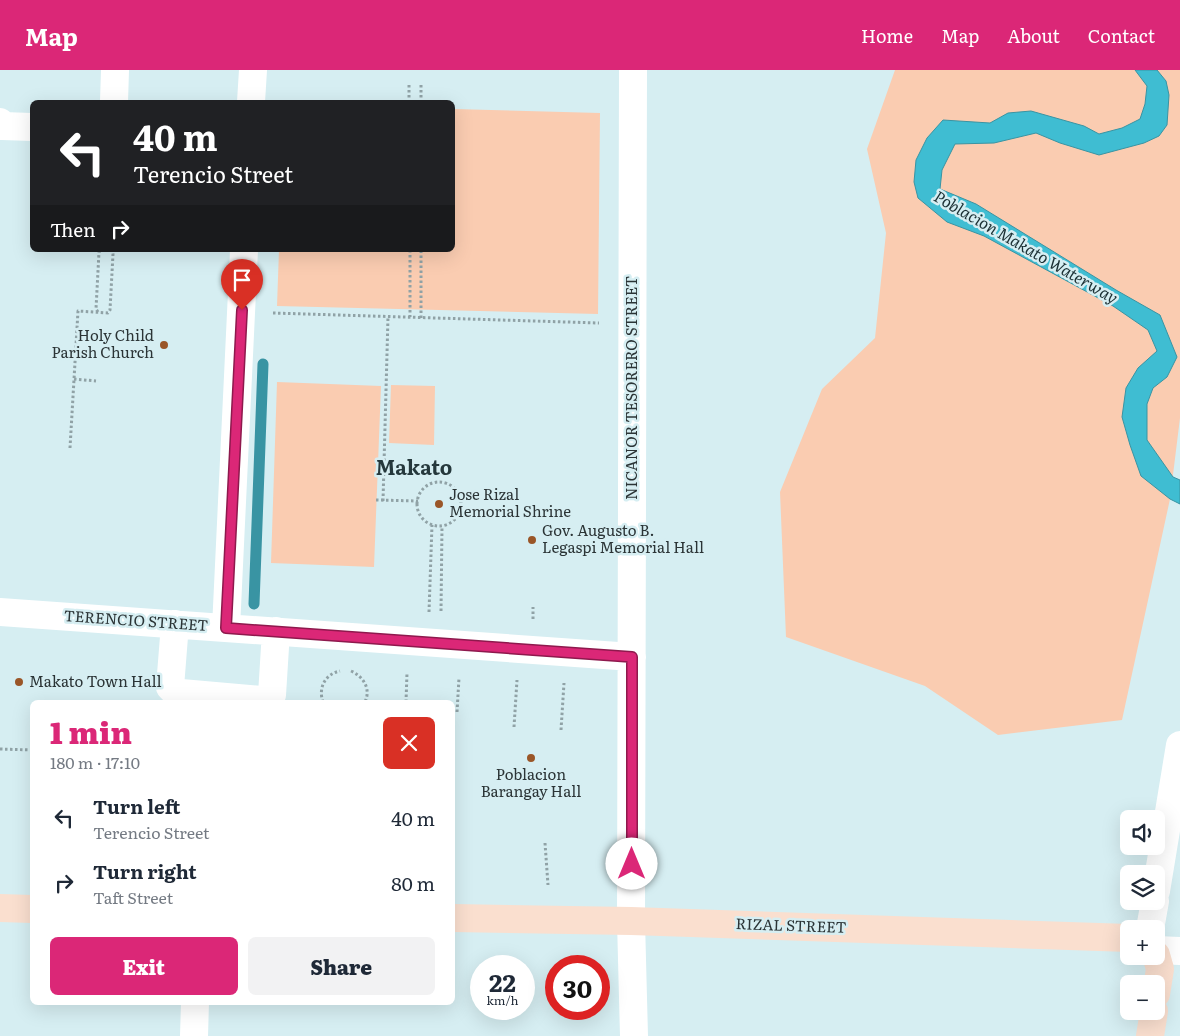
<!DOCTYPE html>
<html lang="en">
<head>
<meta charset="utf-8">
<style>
	:root { --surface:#fff; --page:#f2f2f3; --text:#1f2937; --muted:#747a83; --accent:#db2777 }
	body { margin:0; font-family:Literata,serif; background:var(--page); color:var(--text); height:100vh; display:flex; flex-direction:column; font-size:19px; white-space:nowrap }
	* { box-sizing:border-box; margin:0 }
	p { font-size:16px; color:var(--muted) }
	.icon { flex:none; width:28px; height:28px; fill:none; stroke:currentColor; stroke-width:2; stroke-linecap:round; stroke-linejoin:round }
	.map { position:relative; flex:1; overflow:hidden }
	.sheet { position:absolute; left:30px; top:630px; width:425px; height:305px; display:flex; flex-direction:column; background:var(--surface); border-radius:8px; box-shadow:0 5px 20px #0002 }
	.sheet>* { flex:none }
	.top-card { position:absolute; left:30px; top:30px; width:425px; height:152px; border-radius:8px; box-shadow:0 5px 20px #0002; background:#202124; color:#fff; overflow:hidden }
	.tools { position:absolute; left:1120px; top:740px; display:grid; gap:10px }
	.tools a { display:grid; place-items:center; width:45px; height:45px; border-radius:8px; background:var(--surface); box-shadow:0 5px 20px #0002; font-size:25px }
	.speed { position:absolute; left:470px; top:885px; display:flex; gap:10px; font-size:25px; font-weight:700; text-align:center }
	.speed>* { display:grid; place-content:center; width:65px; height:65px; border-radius:50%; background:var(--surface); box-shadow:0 5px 20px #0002; line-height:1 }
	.speed small { font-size:12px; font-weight:400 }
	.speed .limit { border:8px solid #d22; background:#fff; color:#111 }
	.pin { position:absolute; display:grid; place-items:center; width:42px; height:42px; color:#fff; margin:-51px -21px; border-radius:50% 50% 50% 0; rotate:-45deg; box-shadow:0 0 5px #0007 }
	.pin .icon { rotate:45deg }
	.me { position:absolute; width:55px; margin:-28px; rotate:0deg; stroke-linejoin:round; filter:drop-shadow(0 0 4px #0008) }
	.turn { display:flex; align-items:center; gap:18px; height:105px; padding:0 20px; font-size:22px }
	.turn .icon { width:65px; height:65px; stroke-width:2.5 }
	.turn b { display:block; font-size:35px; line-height:42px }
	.then { display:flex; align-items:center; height:48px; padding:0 20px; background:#0003; gap:10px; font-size:19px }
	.round { display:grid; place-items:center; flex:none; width:52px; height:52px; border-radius:8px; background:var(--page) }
	.head { display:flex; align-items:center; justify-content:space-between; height:85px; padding:0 20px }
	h1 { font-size:30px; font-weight:800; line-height:38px; color:var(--accent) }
	.cta { display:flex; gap:10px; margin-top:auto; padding:10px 20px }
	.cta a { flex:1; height:58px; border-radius:8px; background:var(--accent); color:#fff; font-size:20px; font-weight:800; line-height:58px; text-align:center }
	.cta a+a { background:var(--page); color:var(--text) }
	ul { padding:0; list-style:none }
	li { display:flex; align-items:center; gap:15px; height:65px; padding:0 20px }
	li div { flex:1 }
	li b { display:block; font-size:19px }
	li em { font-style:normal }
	header { display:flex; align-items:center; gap:30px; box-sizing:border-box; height:70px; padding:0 25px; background:var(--accent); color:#fff }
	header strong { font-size:24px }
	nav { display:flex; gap:28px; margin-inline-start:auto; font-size:18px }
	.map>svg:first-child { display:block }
</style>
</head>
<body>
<header>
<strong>Map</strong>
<nav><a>Home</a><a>Map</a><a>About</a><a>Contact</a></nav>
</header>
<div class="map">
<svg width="1180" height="966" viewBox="0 0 1180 966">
	<rect width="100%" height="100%" fill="#d6eef2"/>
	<path fill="#faccb1" d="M 895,0 L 1180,0 L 1180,348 L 1170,429 L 1122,650 L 998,665 L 925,616 L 786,567 L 780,422 L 822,319 L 875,268 L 886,163 L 867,79 Z
		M 453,39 L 600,43 L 598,244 L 277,236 L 279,180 L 452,180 Z
		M 277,312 L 381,316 L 374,497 L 271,493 Z
		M 391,315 L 435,316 L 434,375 L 389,373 Z"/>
	<path fill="#3fbdd2" stroke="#3994a3" d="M 1135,0 L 1157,0 L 1166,11 L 1169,25 L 1167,55 L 1159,66 L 1144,73 L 1099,85 L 1060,73 L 1036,63 L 994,73 L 955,74 L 942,100 L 940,119 L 976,134 L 1116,220 L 1160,245 L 1177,287 L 1167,307 L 1153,318 L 1147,334 L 1147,370 L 1173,407 L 1180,410 L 1180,434 L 1170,429 L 1141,406 L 1130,375 L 1122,347 L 1126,318 L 1138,298 L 1157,281 L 1148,260 L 1113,236 L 984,166 L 947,152 L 918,128 L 914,112 L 916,90 L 927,68 L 943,50 L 990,53 L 1008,43 L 1031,41 L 1084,56 L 1099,64 L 1122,58 L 1140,49 L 1145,34 L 1147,16 Z"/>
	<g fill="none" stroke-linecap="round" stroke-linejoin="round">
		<path stroke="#3994a3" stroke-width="11" d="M 254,534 L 263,294"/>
		<path stroke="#90a2a6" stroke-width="3" stroke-dasharray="2.5 2.5" stroke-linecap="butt" d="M 409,15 L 409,32
			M 421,15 L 421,32
			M 410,180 L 410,247
			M 98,242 L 96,239 L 99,182 L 101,180
			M 273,243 L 599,253
			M 421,248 L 421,180
			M 74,309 L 96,311
			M 70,378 L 78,241 L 108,243 L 110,240 L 113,184 L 112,180 L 108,180
			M417 434a22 22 0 1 1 44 0a22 22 0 1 1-44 0Z
			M 376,430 L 418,431
			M 383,431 L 388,247
			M 441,541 L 442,456
			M 429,542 L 432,455
			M 533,549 L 533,537
			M 351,601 C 364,607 371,619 365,632
			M 323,632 C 318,618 325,604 340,601
			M 406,632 L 407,603
			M 452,642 L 457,642 L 459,608
			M 514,657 L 517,610
			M 561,660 L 564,613
			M 0,679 L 32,680
			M 545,773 L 548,815"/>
		<path stroke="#fff" stroke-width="28" d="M 633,0 L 631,851 L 634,966
			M 114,32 L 115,0
			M 251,32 L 253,0
			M 0,52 L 2,56 L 32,57
			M 0,542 L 632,587
			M 175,554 L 170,617 L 174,621 L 181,623 L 261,630 L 268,629 L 272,625 L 276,561
			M 226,558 L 244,180
			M 1156,821 L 1180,675
			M 1150,859 L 1155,831
			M 1156,880 L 1180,881
			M 194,966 L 195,932"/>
		<path stroke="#fadfcf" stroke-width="28" d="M 0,838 L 32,839
			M 452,848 L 631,851 L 1129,868
			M 1156,885 L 1160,899 L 1156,924
			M 1150,966 L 1154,941"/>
	</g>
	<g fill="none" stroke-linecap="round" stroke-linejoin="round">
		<defs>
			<path id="route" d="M 242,240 L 226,558 L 632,587 L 632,794"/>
		</defs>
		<use href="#route" stroke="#8e194d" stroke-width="12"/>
		<use href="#route" stroke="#db2777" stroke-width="9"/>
	</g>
	<g fill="#9a5628" stroke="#d6eef2" stroke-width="2">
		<circle cx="164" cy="275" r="5"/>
		<circle cx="439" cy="434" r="5"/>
		<circle cx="532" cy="470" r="5"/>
		<circle cx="19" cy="612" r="5"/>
		<circle cx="531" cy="688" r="5"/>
	</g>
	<g text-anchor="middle" stroke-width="5" stroke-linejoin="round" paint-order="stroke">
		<g font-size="15" fill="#2b3436" stroke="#d6eef2" text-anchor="start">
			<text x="154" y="271" text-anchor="end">Holy Child<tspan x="154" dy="17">Parish Church</tspan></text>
			<text x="449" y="430">Jose Rizal<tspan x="449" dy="17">Memorial Shrine</tspan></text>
			<text x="542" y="466">Gov. Augusto B.<tspan x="542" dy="17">Legaspi Memorial Hall</tspan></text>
			<text x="29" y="617">Makato Town Hall</text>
			<text x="531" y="710" text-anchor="middle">Poblacion<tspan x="531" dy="17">Barangay Hall</tspan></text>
		</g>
		<g font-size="15" fill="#2b3436" stroke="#d6eef2">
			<text transform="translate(632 318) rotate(-90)" y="5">NICANOR TESORERO STREET</text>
			<text transform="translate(136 551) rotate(4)" y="5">TERENCIO STREET</text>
			<text transform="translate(791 856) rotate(2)" y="5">RIZAL STREET</text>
		</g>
		<g font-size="16" font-style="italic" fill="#1b3034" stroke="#d6eef2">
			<text transform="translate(1026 177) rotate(30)" y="6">Poblacion Makato Waterway</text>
		</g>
		<g font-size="20" font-weight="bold" fill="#25383c" stroke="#d6eef2">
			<text x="414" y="405">Makato</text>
		</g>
	</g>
</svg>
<div class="tools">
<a><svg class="icon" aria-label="sound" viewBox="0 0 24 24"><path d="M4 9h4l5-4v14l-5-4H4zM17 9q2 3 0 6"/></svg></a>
<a><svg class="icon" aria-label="layers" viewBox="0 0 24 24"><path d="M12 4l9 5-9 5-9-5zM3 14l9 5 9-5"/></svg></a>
<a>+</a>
<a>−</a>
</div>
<div class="speed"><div>22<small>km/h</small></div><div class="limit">30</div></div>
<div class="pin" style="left:242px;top:240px;background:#d93025"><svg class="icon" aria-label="arrive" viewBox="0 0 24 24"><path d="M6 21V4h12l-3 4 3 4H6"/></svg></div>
<svg class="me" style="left:632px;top:794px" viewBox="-20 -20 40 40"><circle r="19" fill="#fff"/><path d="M0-13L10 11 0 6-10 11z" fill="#db2777"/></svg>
<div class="top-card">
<div class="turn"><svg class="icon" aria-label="left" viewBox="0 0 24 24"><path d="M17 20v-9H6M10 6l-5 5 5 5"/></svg><div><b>40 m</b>Terencio Street</div></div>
<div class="then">Then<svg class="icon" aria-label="right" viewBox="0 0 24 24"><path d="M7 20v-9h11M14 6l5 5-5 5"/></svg></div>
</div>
<section class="sheet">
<div class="head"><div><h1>1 min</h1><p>180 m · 17:10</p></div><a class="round" style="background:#d93025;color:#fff"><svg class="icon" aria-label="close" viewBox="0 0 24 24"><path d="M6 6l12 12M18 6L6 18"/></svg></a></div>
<ul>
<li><svg class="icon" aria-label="left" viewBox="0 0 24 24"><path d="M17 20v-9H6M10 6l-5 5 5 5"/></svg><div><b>Turn left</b><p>Terencio Street</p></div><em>40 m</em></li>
<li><svg class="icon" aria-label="right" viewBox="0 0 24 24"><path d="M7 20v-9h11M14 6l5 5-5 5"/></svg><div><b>Turn right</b><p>Taft Street</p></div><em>80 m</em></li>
</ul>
<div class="cta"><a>Exit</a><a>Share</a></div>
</section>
</div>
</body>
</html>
